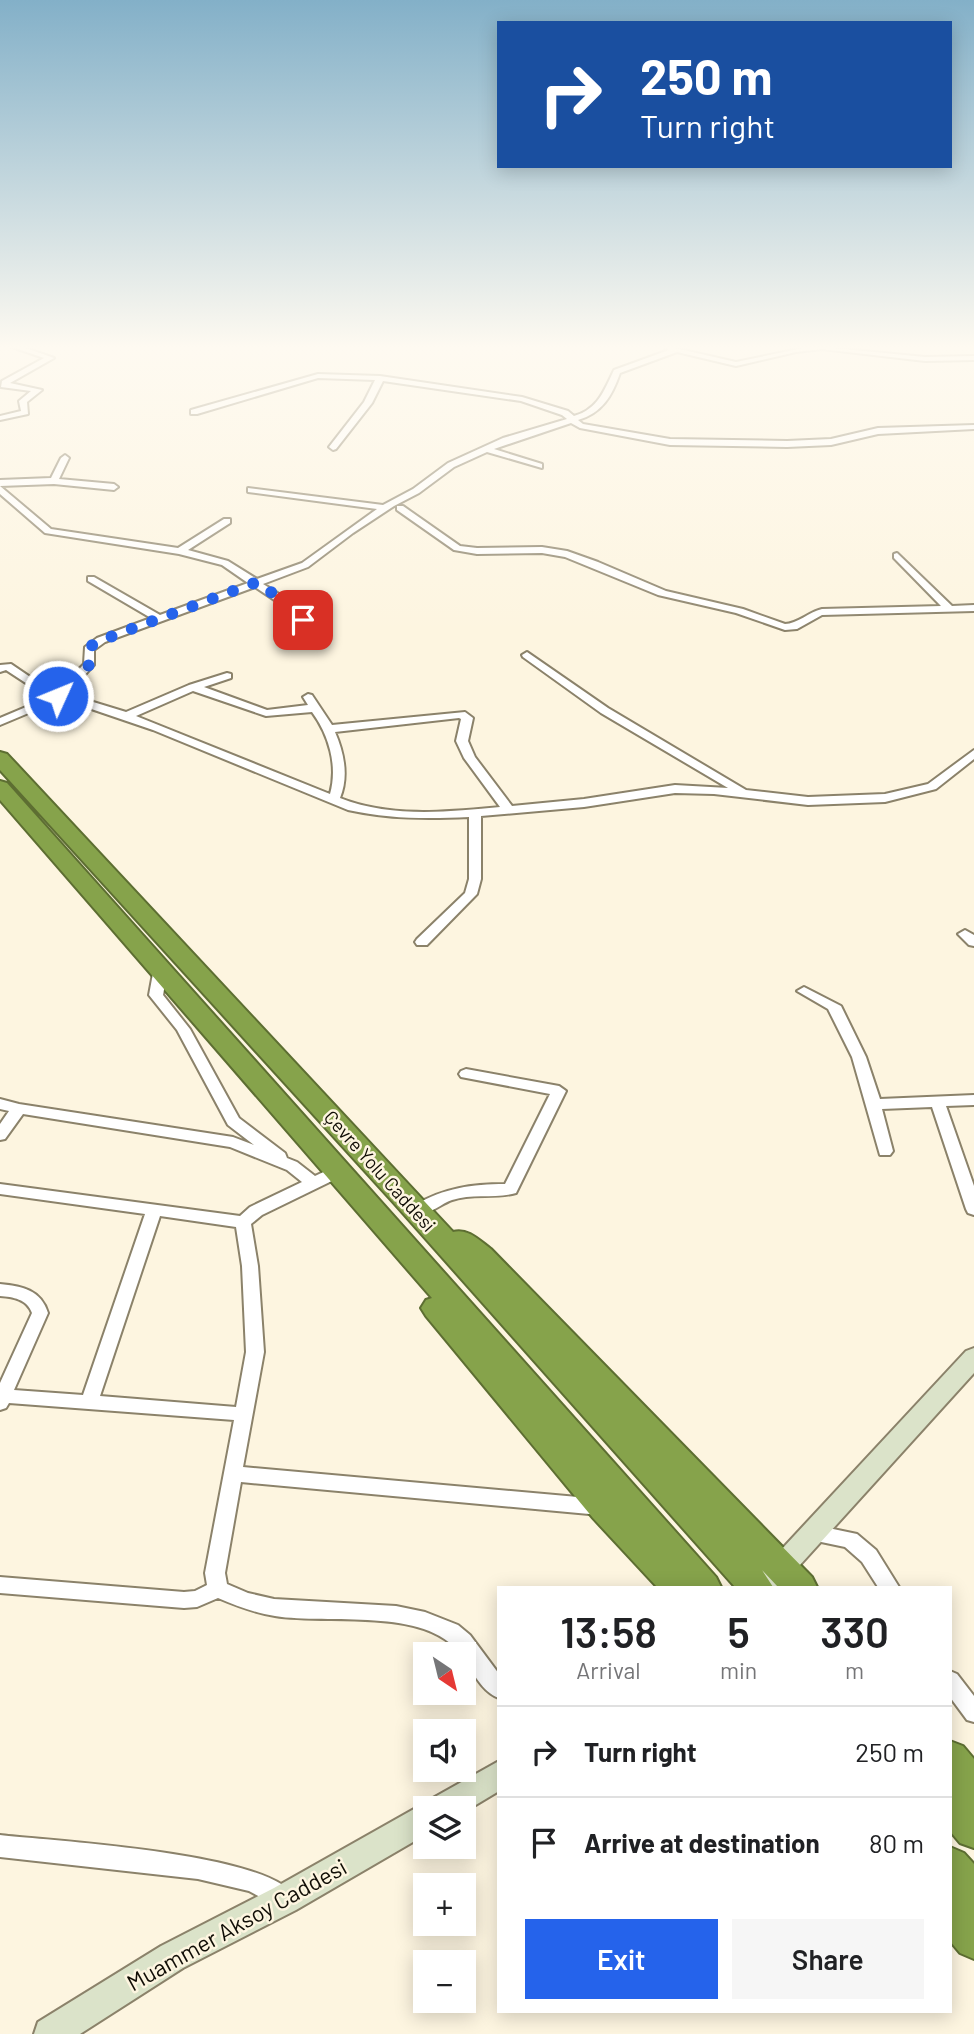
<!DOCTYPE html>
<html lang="en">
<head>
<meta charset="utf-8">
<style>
	:root { --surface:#fff; --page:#f6f6f6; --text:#202124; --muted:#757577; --line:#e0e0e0; --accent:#2563eb }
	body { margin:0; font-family:Barlow,sans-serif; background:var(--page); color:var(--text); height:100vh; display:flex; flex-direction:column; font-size:26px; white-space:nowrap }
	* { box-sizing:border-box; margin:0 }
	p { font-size:23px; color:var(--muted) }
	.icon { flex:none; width:38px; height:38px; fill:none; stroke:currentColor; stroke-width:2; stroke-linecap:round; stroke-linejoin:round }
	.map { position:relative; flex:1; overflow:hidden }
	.details { position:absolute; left:497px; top:1586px; width:455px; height:427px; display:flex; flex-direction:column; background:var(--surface); border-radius:0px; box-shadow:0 4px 18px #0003 }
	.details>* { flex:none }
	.hud { position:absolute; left:497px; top:21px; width:455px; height:147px; border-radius:0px; box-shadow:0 4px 18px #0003; background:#1a4fa0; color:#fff; overflow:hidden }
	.needle { width:46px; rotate:145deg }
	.controls { position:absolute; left:413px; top:1642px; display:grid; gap:14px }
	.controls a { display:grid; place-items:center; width:63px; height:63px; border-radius:0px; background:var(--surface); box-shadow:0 4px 18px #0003; font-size:35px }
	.pin { position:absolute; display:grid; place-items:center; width:60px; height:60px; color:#fff; margin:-30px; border-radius:14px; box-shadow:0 4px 10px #0006 }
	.me { position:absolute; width:77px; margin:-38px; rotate:46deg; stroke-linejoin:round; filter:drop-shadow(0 0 5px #0008) }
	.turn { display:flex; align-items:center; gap:24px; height:147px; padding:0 28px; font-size:32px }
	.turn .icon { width:91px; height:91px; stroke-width:2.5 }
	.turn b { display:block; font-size:49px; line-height:60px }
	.eta { display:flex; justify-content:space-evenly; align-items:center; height:119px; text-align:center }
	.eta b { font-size:42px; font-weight:600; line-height:49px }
	.primary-button { display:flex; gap:14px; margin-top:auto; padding:14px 28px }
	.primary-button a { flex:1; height:80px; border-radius:0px; background:var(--accent); color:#fff; font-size:28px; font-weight:600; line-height:80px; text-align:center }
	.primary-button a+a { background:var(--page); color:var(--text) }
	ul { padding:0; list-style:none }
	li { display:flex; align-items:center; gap:21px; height:91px; padding:0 28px; border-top:2px solid var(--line) }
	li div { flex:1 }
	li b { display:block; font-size:26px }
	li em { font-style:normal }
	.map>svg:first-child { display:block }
</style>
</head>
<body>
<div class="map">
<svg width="974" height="2034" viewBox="0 0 974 2034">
	<rect width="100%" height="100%" fill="#fdf5e0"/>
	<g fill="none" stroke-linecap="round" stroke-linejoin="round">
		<defs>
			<path id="street" d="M 9,346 L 20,346 L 54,358 L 10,383 L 42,390 L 27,402 L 28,414 L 0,420 L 0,416 L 21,411 L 19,401 L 31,391 L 1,387 L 2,381 L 44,358 Z
				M 666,346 L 736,362 L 813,346 L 925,357 L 974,356 L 974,360 L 925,361 L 822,349 L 796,352 L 736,366 L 677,352 L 620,373 C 612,396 602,413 578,420 L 583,424 L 670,439 L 787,441 L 831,439 L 878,428 L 974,425 L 974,429 L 878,434 L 831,445 L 787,447 L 670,445 L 580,428 L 571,423 L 494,449 L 542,464 L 542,468 L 487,452 L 454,467 L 419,493 L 394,506 L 353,533 L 308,567 L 263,584 C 295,604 304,609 318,645 L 317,647 L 309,647 L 298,621 L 282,605 L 255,587 L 105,642 L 94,650 L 94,665 L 67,694 L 126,712 L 189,685 L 227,673 L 231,674 L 231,678 L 204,687 L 267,710 L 308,705 L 303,697 L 308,694 L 312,695 L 332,725 L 465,712 L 473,718 L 468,741 L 475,757 L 512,806 L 584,799 L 675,785 L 728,788 L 601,713 L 523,657 L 522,655 L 527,652 L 608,708 L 746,790 L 808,797 L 885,794 L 928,784 L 974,750 L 974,759 L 936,789 L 885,802 L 808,805 L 714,794 L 675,793 L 584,807 L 481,816 L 481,879 L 477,894 L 427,945 L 417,945 L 415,942 L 417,939 L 465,893 L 469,879 L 469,817 C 427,819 389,819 348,810 L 153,730 L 62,699 L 0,725 L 0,718 L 52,696 L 32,687 L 6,670 L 0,672 L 0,665 L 11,664 L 39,683 L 58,691 L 84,664 L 85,647 L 97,638 L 151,618 L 88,581 L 88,577 L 94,577 L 160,615 L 248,583 L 222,565 L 179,554 L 45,533 L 0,494 L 0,486 L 51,529 L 178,548 L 224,519 L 230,519 L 230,523 L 188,550 L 228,561 L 257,579 L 302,563 L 377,509 L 248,492 L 248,488 L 383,505 L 413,489 L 448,463 L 503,438 L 567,419 L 562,415 L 521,401 L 383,381 L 372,403 L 336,449 L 333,450 L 329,447 L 364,402 L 375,380 L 318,378 L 197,414 L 191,414 L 191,410 L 318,374 L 380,376 L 522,397 L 568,411 L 574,416 C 598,409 604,391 614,370 L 669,350 L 665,348 ZM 193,691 L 266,716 L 312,712 C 329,735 338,766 330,794 L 136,716 ZM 459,718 L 461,719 L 456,741 L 464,758 L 500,807 C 447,812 391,818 340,798 C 349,776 344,753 335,732 Z
				M 65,455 L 69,458 L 59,479 L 114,484 L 118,487 L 114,490 L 54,484 L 0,486 L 0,480 L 51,478 L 61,458 Z
				M 397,506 L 403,506 L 460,546 L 477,548 L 542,547 L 567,551 L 598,562 L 666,591 L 743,609 L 785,624 C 797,624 809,612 822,609 L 941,606 L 894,558 L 894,554 L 897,553 L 952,606 L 974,605 L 974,611 L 822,615 L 797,629 L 785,630 L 736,613 L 658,595 L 565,557 L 542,553 L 477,554 L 454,550 L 397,510 Z
				M 965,930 L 974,935 L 974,946 L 969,945 L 958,934 Z
				M 161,964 L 168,968 L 163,995 L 190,1029 L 239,1118 L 285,1153 L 287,1158 L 297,1162 L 315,1176 L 332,1168 L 342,1168 L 345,1172 L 342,1176 L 262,1215 L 251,1224 L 258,1266 L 264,1352 L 243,1467 L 600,1499 L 607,1502 L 609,1507 L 607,1512 L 600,1515 L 241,1482 L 225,1573 L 227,1584 L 248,1593 L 274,1599 L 396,1606 L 425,1612 L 458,1625 L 470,1635 L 499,1674 L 499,1698 C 482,1692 473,1672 464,1658 L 464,1654 L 461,1654 C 424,1606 329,1625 275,1616 C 255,1613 237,1606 218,1598 L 197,1607 L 184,1608 L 0,1593 L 0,1577 L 184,1592 L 195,1591 L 207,1585 L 205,1573 L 234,1420 L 9,1403 L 6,1408 L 0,1410 L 0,1383 L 32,1313 C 27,1299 13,1297 0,1296 L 0,1284 C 22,1286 41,1290 48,1313 L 14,1390 L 83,1395 L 145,1214 L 0,1194 L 0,1184 L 240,1216 L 250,1207 L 302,1182 L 287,1170 L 230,1147 L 23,1114 L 5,1139 L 0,1140 L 0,1124 L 9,1111 L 0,1109 L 0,1099 L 19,1104 L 233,1137 L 254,1145 L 228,1125 L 177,1030 L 149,995 L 154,968 ZM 160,1216 L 236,1227 L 242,1266 L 246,1352 L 236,1407 L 100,1396 Z
				M 804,987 L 841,1006 L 866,1057 L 880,1099 L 974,1095 L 974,1105 L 946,1106 L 974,1186 L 974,1215 L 968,1213 L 966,1209 L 932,1107 L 882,1109 L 893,1151 L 890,1155 L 880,1155 L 852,1057 L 828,1009 L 797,991 Z
				M 466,1069 L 559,1086 L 566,1091 L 516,1193 C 495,1199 473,1193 452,1200 C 440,1204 428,1217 415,1213 L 413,1209 L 415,1205 C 444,1188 472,1184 505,1184 L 550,1094 L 461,1077 L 459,1074 L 461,1071 Z
				M 814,1525 L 857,1534 L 876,1550 L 899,1587 L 878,1587 L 862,1562 L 845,1547 L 807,1539 L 805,1533 L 807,1527 Z
				M 950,1671 L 957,1674 L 974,1696 L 974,1722 L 967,1720 L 950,1697 Z
				M 0,1835 C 52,1841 277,1853 296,1899 L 293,1907 L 285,1910 L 249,1891 L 198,1879 L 0,1857 Z"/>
			<path id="secondary" d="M 974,1348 L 974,1373 L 780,1587 L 750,1587 L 754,1579 L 966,1351 Z
				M 499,1761 L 499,1791 L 464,1812 L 464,1808 L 425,1808 L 425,1835 L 296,1910 L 183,1968 L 80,2034 L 34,2034 L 38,2022 L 161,1946 L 274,1888 L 414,1809 L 425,1805 L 430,1807 L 433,1798 Z"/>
			<path id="highway" d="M 0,752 L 7,754 L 453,1232 C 468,1228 479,1240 491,1249 L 812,1577 L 817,1587 L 778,1587 L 762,1570 L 773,1587 L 735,1587 L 393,1202 L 0,770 Z
				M 0,781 L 7,783 L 716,1577 L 721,1587 L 657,1587 L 593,1518 L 426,1316 L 421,1308 L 426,1300 L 432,1298 L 0,800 Z
				M 950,1741 L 963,1746 L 974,1759 L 974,1848 L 960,1843 L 950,1831 Z
				M 950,1847 L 964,1853 L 974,1864 L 974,1959 L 960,1953 L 950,1941 Z"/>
		</defs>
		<use href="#street" stroke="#8b826a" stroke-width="4"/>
		<use href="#secondary" stroke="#8b826a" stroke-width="4"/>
		<use href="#highway" stroke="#5d6e32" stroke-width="4"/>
		<use href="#street" fill="#fff" fill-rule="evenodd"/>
		<use href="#secondary" fill="#dbe3c9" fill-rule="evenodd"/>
		<use href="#highway" fill="#86a34b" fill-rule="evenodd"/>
	</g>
	<linearGradient id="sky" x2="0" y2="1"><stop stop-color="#83b0c8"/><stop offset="0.55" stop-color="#fefaf1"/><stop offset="1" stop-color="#fefaf1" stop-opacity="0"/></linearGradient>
	<rect width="974" height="631" fill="url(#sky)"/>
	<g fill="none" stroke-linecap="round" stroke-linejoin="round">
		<path stroke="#2563eb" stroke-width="12" stroke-dasharray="0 21.6" d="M 58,696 L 89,665 L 89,649 L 94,643 L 257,582 L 286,603 L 303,620"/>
	</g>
	<g text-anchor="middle" stroke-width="5" stroke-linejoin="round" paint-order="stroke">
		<g font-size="19" fill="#100d05" stroke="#fdf5e0">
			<text transform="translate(380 1171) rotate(48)" y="7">Çevre Yolu Caddesi</text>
		</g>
		<g font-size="23" fill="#100d05" stroke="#fdf5e0">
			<text transform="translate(237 1925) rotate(-29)" y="8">Muammer Aksoy Caddesi</text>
		</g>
	</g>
</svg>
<div class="controls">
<a><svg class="needle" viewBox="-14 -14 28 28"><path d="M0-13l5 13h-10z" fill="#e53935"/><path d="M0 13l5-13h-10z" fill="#757577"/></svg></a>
<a><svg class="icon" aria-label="sound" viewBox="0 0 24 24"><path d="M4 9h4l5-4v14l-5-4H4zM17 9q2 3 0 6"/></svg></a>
<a><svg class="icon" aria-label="layers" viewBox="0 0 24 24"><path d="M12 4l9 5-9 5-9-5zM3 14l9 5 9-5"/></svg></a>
<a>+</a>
<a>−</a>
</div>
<div class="pin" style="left:303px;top:620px;background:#d93025"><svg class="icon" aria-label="arrive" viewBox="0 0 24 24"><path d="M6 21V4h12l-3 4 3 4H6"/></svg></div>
<svg class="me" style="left:58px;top:696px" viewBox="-20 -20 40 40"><circle r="17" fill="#2563eb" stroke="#fff" stroke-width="3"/><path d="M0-11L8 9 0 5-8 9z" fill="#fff"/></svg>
<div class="hud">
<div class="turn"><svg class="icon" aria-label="right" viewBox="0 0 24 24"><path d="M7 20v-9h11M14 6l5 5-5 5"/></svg><div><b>250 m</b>Turn right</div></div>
</div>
<section class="details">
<div class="eta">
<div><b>13:58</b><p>Arrival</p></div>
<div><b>5</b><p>min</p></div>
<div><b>330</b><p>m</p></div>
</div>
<ul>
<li><svg class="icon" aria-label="right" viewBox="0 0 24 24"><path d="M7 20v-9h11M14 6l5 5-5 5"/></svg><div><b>Turn right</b></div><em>250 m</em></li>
<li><svg class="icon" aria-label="arrive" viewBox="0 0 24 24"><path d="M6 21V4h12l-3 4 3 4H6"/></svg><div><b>Arrive at destination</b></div><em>80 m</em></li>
</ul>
<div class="primary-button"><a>Exit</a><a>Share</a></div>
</section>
</div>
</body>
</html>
